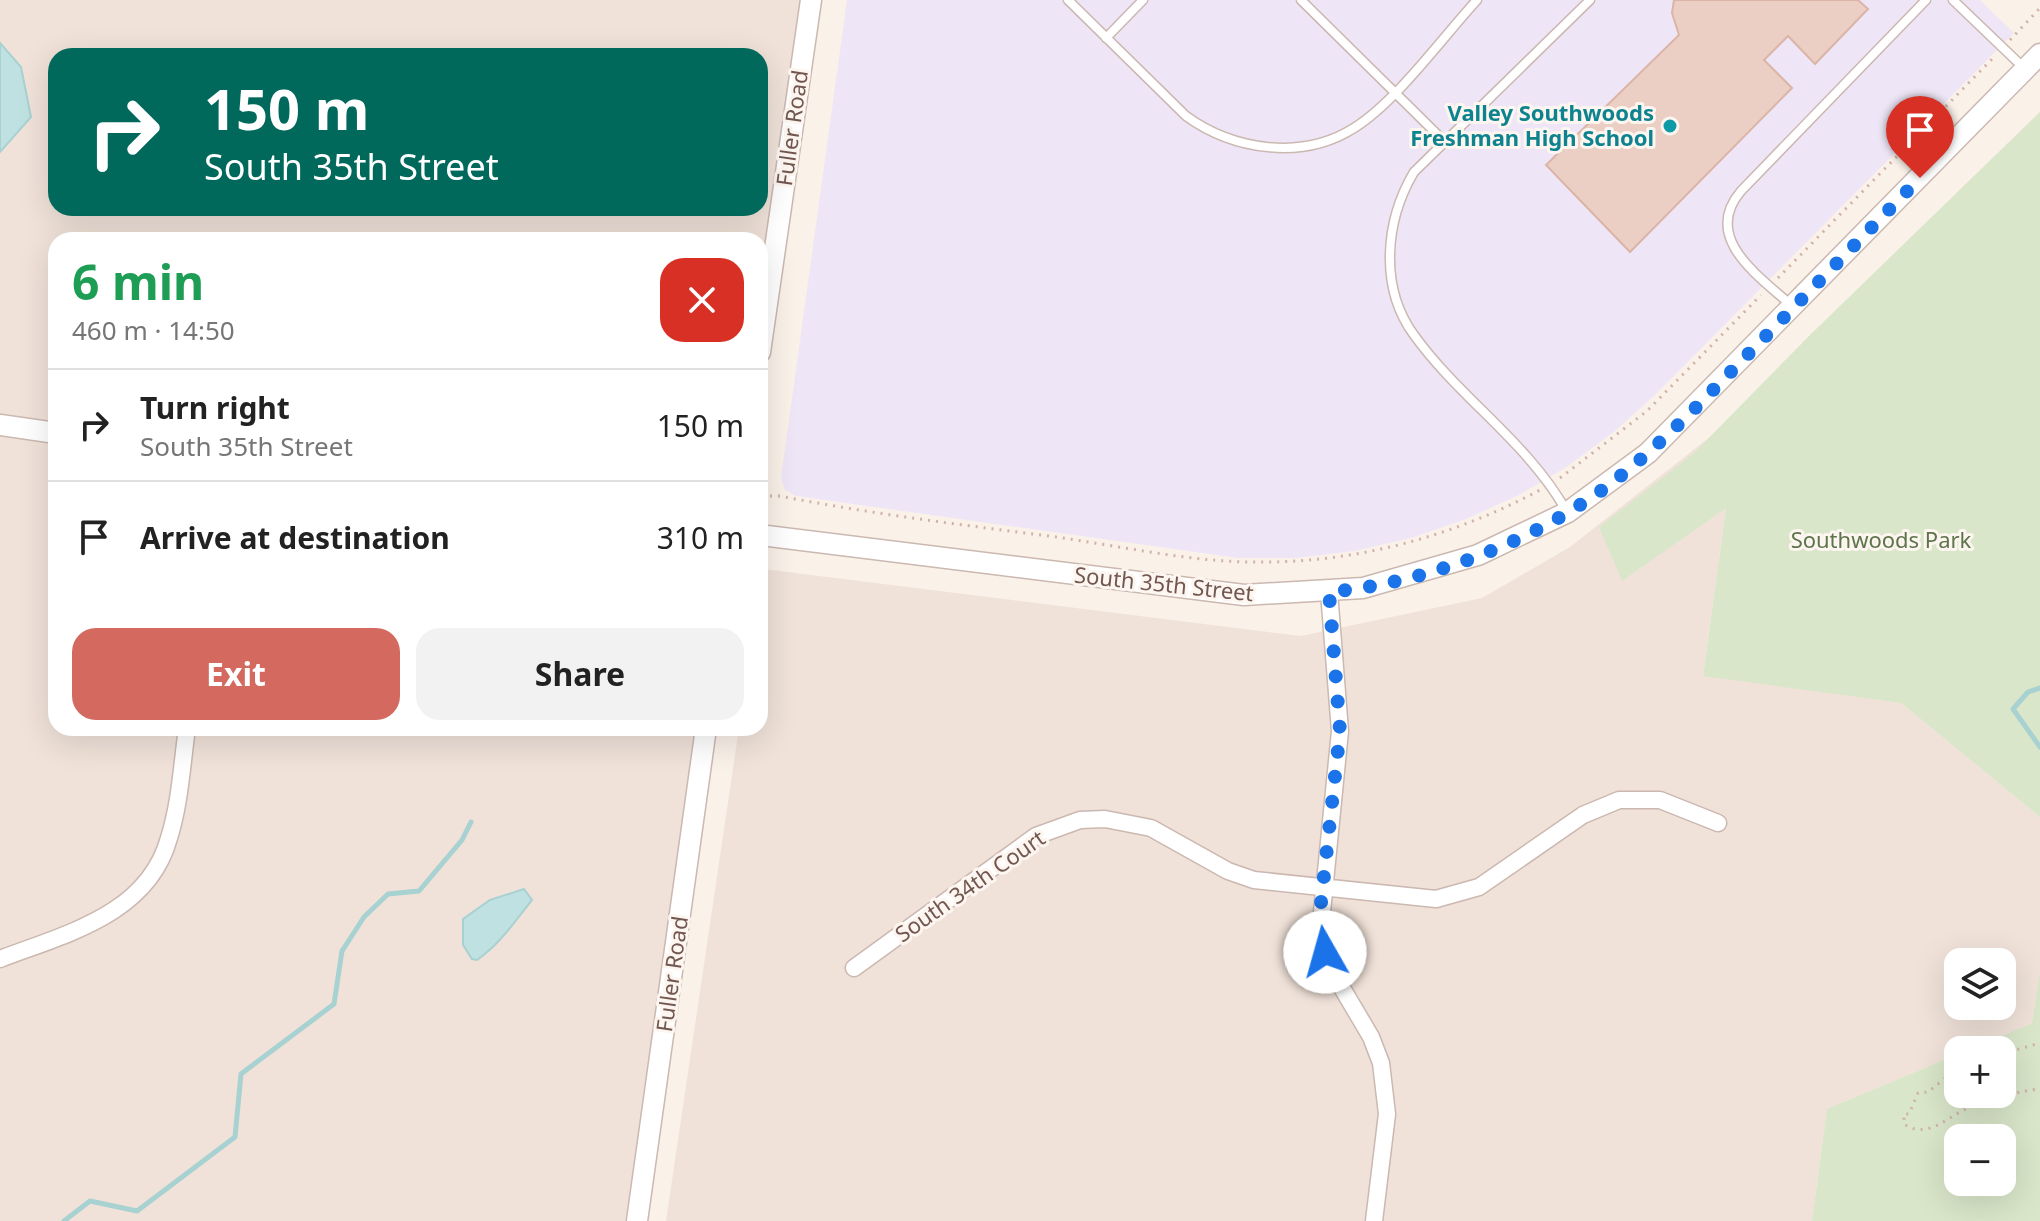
<!DOCTYPE html>
<html lang="en">
<head>
<meta charset="utf-8">
<style>
	:root { --surface:#fff; --page:#f2f2f2; --text:#222; --muted:#767676; --line:#e0e0e0; --accent:#d3695f }
	body { margin:0; font-family:"Noto Sans",sans-serif; background:var(--page); color:var(--text); height:100vh; display:flex; flex-direction:column; font-size:30px; white-space:nowrap }
	* { box-sizing:border-box; margin:0 }
	p { font-size:26px; color:var(--muted) }
	.icon { flex:none; width:44px; height:44px; fill:none; stroke:currentColor; stroke-width:2; stroke-linecap:round; stroke-linejoin:round }
	.map { position:relative; flex:1; overflow:hidden }
	.sheet { position:absolute; left:48px; top:232px; width:720px; height:504px; display:flex; flex-direction:column; background:var(--surface); border-radius:24px; box-shadow:0 8px 32px #0002 }
	.sheet>* { flex:none }
	.guide { position:absolute; left:48px; top:48px; width:720px; height:168px; border-radius:24px; box-shadow:0 8px 32px #0002; background:#00695c; color:#fff; overflow:hidden }
	.fabs { position:absolute; left:1944px; top:948px; display:grid; gap:16px }
	.fabs a { display:grid; place-items:center; width:72px; height:72px; border-radius:16px; background:var(--surface); box-shadow:0 8px 32px #0002; font-size:40px }
	.pin { position:absolute; display:grid; place-items:center; width:68px; height:68px; color:#fff; margin:-82px -34px; border-radius:50% 50% 50% 0; rotate:-45deg; box-shadow:0 0 8px #0007 }
	.pin .icon { rotate:45deg }
	.me { position:absolute; width:88px; margin:-44px; rotate:353deg; stroke-linejoin:round; filter:drop-shadow(0 0 6px #0008) }
	.turn { display:flex; align-items:center; gap:28px; height:168px; padding:0 24px; font-size:36px }
	.turn .icon { width:104px; height:104px; stroke-width:2.5 }
	.turn b { display:block; font-size:56px; line-height:68px }
	.round { display:grid; place-items:center; flex:none; width:84px; height:84px; border-radius:24px; background:var(--page) }
	.overview { display:flex; align-items:center; justify-content:space-between; height:136px; padding:0 24px }
	h1 { font-size:48px; font-weight:700; line-height:60px; color:#1e9e55 }
	.button { display:flex; gap:16px; margin-top:auto; padding:16px 24px }
	.button a { flex:1; height:92px; border-radius:24px; background:var(--accent); color:#fff; font-size:32px; font-weight:700; line-height:92px; text-align:center }
	.button a+a { background:var(--page); color:var(--text) }
	ul { padding:0; list-style:none }
	li { display:flex; align-items:center; gap:24px; height:112px; padding:0 24px; border-top:2px solid var(--line) }
	li div { flex:1 }
	li b { display:block; font-size:30px }
	li em { font-style:normal }
	.map>svg:first-child { display:block }
</style>
</head>
<body>
<div class="map">
<svg width="2040" height="1221" viewBox="0 0 2040 1221">
	<rect width="100%" height="100%" fill="#faf1e9"/>
	<path fill="#f0e2d9" fill-rule="evenodd" d="M 0,0 L 811,0 L 760,352 L 760,240 L 56,240 L 56,728 L 706,728 L 637,1221 L 0,1221 ZM 56,56 L 760,56 L 760,208 L 56,208 Z
		M 1739,414 L 1703,675 L 1901,703 L 2040,817 L 2040,970 L 2032,1023 L 1968,1050 L 1958,1050 L 1958,1054 L 1827,1109 L 1812,1221 L 666,1221 L 739,728 L 760,728 L 763,569 L 1301,636 L 1482,598 L 1570,547 ZM 1958,962 L 2002,962 L 2002,1006 L 1958,1006 Z"/>
	<path fill="#eee6f6" d="M 847,0 L 1980,0 L 2014,33 L 1655,395 L 1615,431 L 1568,466 L 1519,495 L 1466,519 L 1411,538 L 1354,551 L 1297,558 L 1238,558 L 796,496 L 785,490 L 781,478 Z"/>
	<path fill="#d9e6c9" fill-rule="evenodd" d="M 2040,112 L 2040,817 L 1901,703 L 1703,676 L 1726,508 L 1622,581 L 1599,527 L 1694,453 L 1810,335 Z
		M 2040,970 L 2040,1221 L 1812,1221 L 1827,1109 L 1958,1054 L 1958,1094 L 2002,1094 L 2002,1050 L 1968,1050 L 2032,1023 ZM 1958,1138 L 2002,1138 L 2002,1182 L 1958,1182 Z"/>
	<path fill="#c0e1e1" stroke="#a8d1d1" stroke-width="2" d="M 0,43 L 21,67 L 31,117 L 0,152 Z
		M 524,889 L 532,900 C 514,922 501,943 477,960 L 472,959 L 463,945 L 463,919 L 490,900 Z"/>
	<g fill="none" stroke-linecap="round" stroke-linejoin="round">
		<path stroke="#a8d1d1" stroke-width="5" d="M 2040,688 L 2028,692 L 2013,709 L 2040,747
			M 64,1221 L 90,1201 L 137,1211 L 235,1137 L 241,1074 L 334,1004 L 342,951 L 364,917 L 388,894 L 419,891 L 462,840 L 471,822"/>
	</g>
	<path fill="#ebcfc4" stroke="#dcb4a7" stroke-width="2" d="M 1674,0 L 1858,0 L 1868,9 L 1815,64 L 1788,36 L 1764,60 L 1792,88 L 1630,252 L 1546,165 L 1679,35 L 1672,13 Z"/>
	<g fill="none" stroke-linecap="round" stroke-linejoin="round">
		<defs>
			<path id="service" d="M 1068,0 L 1186,116 C 1233,150 1302,161 1354,128 C 1396,102 1442,38 1477,0
				M 1301,0 L 1446,143
				M 1953,0 L 2025,69
				M 1106,38 L 1143,0
				M 1792,306 C 1759,276 1701,238 1741,191 L 1926,0
				M 1567,512 C 1528,442 1460,399 1414,335 C 1379,287 1385,221 1414,172 L 1590,0"/>
			<path id="minor" d="M 1329,592 L 1340,731 L 1320,932 L 1332,971 L 1371,1037 L 1381,1063 L 1387,1114 L 1374,1221
				M 0,959 C 65,934 148,915 169,838 C 180,803 182,764 187,728
				M 854,968 L 1036,836 L 1080,820 L 1105,819 L 1151,828 L 1228,871 L 1254,880 L 1436,899 L 1479,887 L 1583,815 L 1619,800 L 1660,800 L 1718,823"/>
			<path id="tertiary" d="M 760,352 L 811,0
				M 0,425 L 56,433
				M 760,535 L 1244,595 L 1363,588 L 1478,555 L 1568,512 L 1648,453 L 2040,54
				M 637,1221 L 706,728"/>
		</defs>
		<use href="#service" stroke="#cbb8b0" stroke-width="11"/>
		<use href="#minor" stroke="#cbb8b0" stroke-width="19"/>
		<use href="#tertiary" stroke="#cbb8b0" stroke-width="23"/>
		<path stroke="#d0b2a7" stroke-width="3" stroke-dasharray="2 6" stroke-linecap="butt" d="M 2010,40 L 2040,8
			M 1778,278 L 1996,55
			M 1560,478 L 1647,411 L 1761,295
			M 762,496 L 780,496 C 871,514 964,525 1056,537 C 1112,545 1168,557 1225,561 C 1336,568 1442,542 1540,490
			M 2002,1054 L 2040,1043
			M 1958,1068 L 1928,1092 L 1918,1093 L 1909,1114 L 1904,1114 L 1904,1124 C 1927,1140 1947,1117 1968,1108 C 1986,1101 2021,1090 2040,1089"/>
		<use href="#service" stroke="#fff" stroke-width="8"/>
		<use href="#minor" stroke="#fff" stroke-width="16"/>
		<use href="#tertiary" stroke="#fff" stroke-width="20"/>
	</g>
	<g fill="none" stroke-linecap="round" stroke-linejoin="round">
		<path stroke="#1a73e8" stroke-width="14" stroke-dasharray="0 25.2" d="M 1325,952 L 1320,912 L 1340,731 L 1329,592 C 1426,583 1531,543 1609,485 C 1664,443 1711,392 1759,343 C 1813,288 1866,233 1920,178"/>
	</g>
	<circle fill="#0f9aa8" stroke="#fdf5ef" stroke-width="3" cx="1670" cy="126" r="8"/>
	<g text-anchor="middle" stroke-width="6" stroke-linejoin="round" paint-order="stroke">
		<g font-size="22" font-weight="bold" fill="#0d838f" stroke="#fdf5ef" text-anchor="end">
			<text x="1654" y="121">Valley Southwoods<tspan x="1654" dy="25">Freshman High School</tspan></text>
		</g>
		<g font-size="22" fill="#715750" stroke="#fdf5ef">
			<text transform="translate(792 128) rotate(-82)" y="8">Fuller Road</text>
			<text transform="translate(1164 584) rotate(6)" y="8">South 35th Street</text>
			<text transform="translate(970 886) rotate(-35)" y="8">South 34th Court</text>
			<text transform="translate(672 974) rotate(-82)" y="8">Fuller Road</text>
		</g>
		<g font-size="22" fill="#5d754a" stroke="#fdf5ef">
			<text x="1881" y="548">Southwoods Park</text>
		</g>
	</g>
</svg>
<div class="fabs">
<a><svg class="icon" aria-label="layers" viewBox="0 0 24 24"><path d="M12 4l9 5-9 5-9-5zM3 14l9 5 9-5"/></svg></a>
<a>+</a>
<a>−</a>
</div>
<div class="pin" style="left:1920px;top:178px;background:#d93025"><svg class="icon" aria-label="arrive" viewBox="0 0 24 24"><path d="M6 21V4h12l-3 4 3 4H6"/></svg></div>
<svg class="me" style="left:1325px;top:952px" viewBox="-20 -20 40 40"><circle r="19" fill="#fff"/><path d="M0-13L10 11 0 6-10 11z" fill="#1a73e8"/></svg>
<div class="guide">
<div class="turn"><svg class="icon" aria-label="right" viewBox="0 0 24 24"><path d="M7 20v-9h11M14 6l5 5-5 5"/></svg><div><b>150 m</b>South 35th Street</div></div>
</div>
<section class="sheet">
<div class="overview"><div><h1>6 min</h1><p>460 m · 14:50</p></div><a class="round" style="background:#d93025;color:#fff"><svg class="icon" aria-label="close" viewBox="0 0 24 24"><path d="M6 6l12 12M18 6L6 18"/></svg></a></div>
<ul>
<li><svg class="icon" aria-label="right" viewBox="0 0 24 24"><path d="M7 20v-9h11M14 6l5 5-5 5"/></svg><div><b>Turn right</b><p>South 35th Street</p></div><em>150 m</em></li>
<li><svg class="icon" aria-label="arrive" viewBox="0 0 24 24"><path d="M6 21V4h12l-3 4 3 4H6"/></svg><div><b>Arrive at destination</b></div><em>310 m</em></li>
</ul>
<div class="button"><a>Exit</a><a>Share</a></div>
</section>
</div>
</body>
</html>
